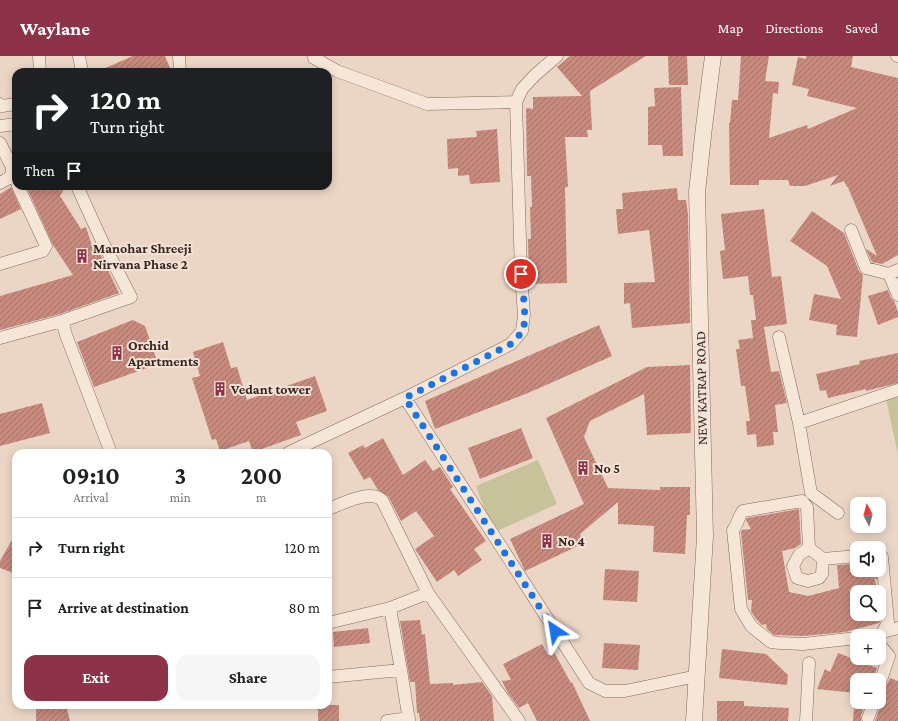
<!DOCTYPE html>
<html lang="en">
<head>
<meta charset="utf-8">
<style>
	:root { --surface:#fff; --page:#f6f6f6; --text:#202124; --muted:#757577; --line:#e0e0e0; --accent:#8e324a }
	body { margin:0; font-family:"Crimson Pro",serif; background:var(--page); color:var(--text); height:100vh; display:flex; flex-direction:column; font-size:15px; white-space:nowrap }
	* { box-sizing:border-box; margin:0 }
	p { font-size:13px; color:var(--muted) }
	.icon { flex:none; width:22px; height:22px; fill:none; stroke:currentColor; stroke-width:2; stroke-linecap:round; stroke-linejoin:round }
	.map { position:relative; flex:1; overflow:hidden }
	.panel { position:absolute; left:12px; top:393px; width:320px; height:260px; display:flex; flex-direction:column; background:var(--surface); border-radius:12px; box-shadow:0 2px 10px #0003 }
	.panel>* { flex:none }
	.banner { position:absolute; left:12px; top:12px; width:320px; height:122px; border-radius:12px; box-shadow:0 2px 10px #0003; background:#202124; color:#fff; overflow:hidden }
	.needle { width:26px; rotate:354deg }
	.controls { position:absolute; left:850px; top:441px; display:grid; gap:8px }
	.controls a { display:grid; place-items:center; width:36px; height:36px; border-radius:8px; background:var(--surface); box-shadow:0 2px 10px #0003; font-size:20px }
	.pin { position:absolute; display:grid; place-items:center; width:34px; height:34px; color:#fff; margin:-17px; border:2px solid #fff; border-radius:50%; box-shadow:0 1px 4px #0007 }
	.me { position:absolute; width:44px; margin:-22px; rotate:327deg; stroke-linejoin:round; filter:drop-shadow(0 0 3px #0008) }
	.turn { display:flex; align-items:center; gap:14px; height:84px; padding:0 12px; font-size:18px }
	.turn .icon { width:52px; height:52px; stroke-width:2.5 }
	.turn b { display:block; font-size:28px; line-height:34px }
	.then { display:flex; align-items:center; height:38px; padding:0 12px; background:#0003; gap:8px; font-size:15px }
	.eta { display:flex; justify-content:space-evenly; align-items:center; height:68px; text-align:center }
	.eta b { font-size:24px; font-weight:700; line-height:28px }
	.cta { display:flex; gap:8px; margin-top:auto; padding:8px 12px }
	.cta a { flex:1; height:46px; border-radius:12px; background:var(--accent); color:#fff; font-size:16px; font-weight:700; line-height:46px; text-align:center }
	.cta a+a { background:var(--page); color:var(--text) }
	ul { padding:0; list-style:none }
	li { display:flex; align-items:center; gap:12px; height:60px; padding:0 12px; border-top:1px solid var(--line) }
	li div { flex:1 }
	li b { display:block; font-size:15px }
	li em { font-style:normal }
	header { display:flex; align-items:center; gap:24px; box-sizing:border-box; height:56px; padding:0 20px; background:var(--accent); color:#fff }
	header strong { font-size:19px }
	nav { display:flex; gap:22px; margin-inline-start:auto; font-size:14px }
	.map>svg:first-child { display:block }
</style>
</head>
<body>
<header>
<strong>Waylane</strong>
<nav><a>Map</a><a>Directions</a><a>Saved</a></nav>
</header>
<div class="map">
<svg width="898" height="665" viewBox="0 0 898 665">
	<defs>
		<pattern id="building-hatch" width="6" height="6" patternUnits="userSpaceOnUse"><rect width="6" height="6" fill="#c68a7e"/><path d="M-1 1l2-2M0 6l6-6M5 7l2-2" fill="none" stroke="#a27167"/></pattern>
	</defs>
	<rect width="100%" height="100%" fill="#ebd6c6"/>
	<path fill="#c8c29a" d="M 898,339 L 898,398 L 886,343 Z
		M 538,404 L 557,448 L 493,477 L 476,430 Z"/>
	<path fill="url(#building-hatch)" d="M 133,0 L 165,0 L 170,12 L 163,16 L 96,16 Z
		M 570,0 L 646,0 L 590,35 L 592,74 L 587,74 L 588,81 L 565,81 L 568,131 L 565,131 L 567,227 L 529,228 L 528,183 L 531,183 L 530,151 L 532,151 L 531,120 L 527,120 L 526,52 L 533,53 L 533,41 L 582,40 L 557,11 Z
		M 668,0 L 687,0 L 688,29 L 669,29 Z
		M 741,0 L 769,0 L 765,25 L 779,26 L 778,38 L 773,37 L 769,82 L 807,69 L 808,73 L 857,52 L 807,40 L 809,33 L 792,29 L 798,1 L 806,3 L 806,0 L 853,0 L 851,11 L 898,22 L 898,199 L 882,208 L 872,206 L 866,193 L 877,200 L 849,134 L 848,131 L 847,131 L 844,125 L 830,130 L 838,119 L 805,130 L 790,130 L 788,124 L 759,124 L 759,129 L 730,129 L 729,67 L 730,67 L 732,44 L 738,44 Z
		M 681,31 L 683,100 L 663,100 L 662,89 L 648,89 L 648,51 L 655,50 L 654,32 Z
		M 497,73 L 500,126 L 470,128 L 469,119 L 458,120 L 458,112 L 448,113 L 447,83 L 477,81 L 476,75 Z
		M 26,130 L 56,130 L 56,132 L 65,131 L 60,140 L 81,173 L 86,171 L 92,190 L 96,189 L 119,237 L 60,258 L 0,274 L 0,240 L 73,219 L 53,189 Z
		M 11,131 L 21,153 L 0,163 L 0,138 Z
		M 677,132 L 678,144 L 686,144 L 688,158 L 690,267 L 632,272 L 630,247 L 624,248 L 624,227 L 655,226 L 649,174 L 618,178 L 616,153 L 623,153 L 622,137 Z
		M 764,153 L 772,221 L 781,220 L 787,268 L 764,271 L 771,316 L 779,315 L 787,347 L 775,349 L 778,376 L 773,376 L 774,389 L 757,391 L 756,378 L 747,379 L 746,365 L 750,365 L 745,330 L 741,330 L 736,293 L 740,293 L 738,284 L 753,282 L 751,264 L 756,264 L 753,239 L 750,239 L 748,220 L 723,223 L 720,195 L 725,194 L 721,158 Z
		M 812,155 L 844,177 L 859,215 L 863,219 L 857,281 L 836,279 L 837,269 L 809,264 L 814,238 L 841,243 L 827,210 L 790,185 Z
		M 888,234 L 891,242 L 894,245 L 898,256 L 898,261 L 878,269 L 868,240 Z
		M 133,264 L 145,270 L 158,308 L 94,331 L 77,286 Z
		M 599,269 L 612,300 L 528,337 L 435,373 L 425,345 Z
		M 223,286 L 231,312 L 237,311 L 247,344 L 315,320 L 327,355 L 296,366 L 301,379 L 253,396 L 249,385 L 220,395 L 216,383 L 212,384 L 192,322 L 200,320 L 193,296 Z
		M 898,297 L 898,327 L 866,335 L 866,333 L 828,342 L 826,334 L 820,335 L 816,318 L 860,308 L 859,305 Z
		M 690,309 L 691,377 L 647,379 L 644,338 L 590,365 L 584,381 L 608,432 L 660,434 L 660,431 L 690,431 L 690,459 L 687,459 L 685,498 L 653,496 L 654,470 L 618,468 L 618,446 L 580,478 L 584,487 L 525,515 L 510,483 L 584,448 L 546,362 L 647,311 Z
		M 42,347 L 50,377 L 0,390 L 0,358 Z
		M 521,372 L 533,402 L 480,423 L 468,392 Z
		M 383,382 L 403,419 L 425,404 L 433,415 L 440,411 L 453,431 L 450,433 L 486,485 L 474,493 L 482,504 L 458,520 L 454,514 L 437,526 L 415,493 L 434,480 L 416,455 L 401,465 L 388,440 L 378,434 L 370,421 L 364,424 L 348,397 L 363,389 L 365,392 Z
		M 799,453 L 801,488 L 795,492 L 782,495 L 789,536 L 808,540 L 839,532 L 837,509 L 857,508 L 857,514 L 876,514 L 877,524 L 874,521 L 878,536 L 857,536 L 857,558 L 879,558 L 879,550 L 880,565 L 879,567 L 845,576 L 803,580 L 774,579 L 767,573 L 766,568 L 762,569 L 756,563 L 751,555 L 752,544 L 748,544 L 741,476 L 742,474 L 751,473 L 746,464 L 747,462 Z
		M 16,477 L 16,518 L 0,512 L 0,505 Z
		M 605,513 L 639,515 L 637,546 L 603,544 Z
		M 420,564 L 422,579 L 425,578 L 430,628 L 453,627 L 453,629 L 482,626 L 492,640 L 494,665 L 420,665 L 419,657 L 417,657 L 415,626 L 410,626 L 400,565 Z
		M 368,572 L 370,587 L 334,591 L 333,576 Z
		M 604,587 L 640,589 L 638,614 L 602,612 Z
		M 542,588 L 548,599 L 554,596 L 571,627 L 572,626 L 590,665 L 537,665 L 528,647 L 519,652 L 508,637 L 502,625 L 511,624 L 503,608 Z
		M 722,593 L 766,598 L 788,619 L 787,629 L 719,622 Z
		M 838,597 L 877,612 L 873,624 L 857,624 L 857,646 L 866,646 L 861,659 L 861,665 L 853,665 L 855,637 L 817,633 L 825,613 L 830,616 Z
		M 890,622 L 898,625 L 898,665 L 875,665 L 881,648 L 879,637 L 884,635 Z
		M 717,645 L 744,645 L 744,650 L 789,652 L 788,665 L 717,665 Z
		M 36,649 L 66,649 L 70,665 L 36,665 Z
		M 318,649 L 339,649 L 339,665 L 318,665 Z"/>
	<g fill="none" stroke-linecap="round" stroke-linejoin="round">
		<defs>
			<path id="minor" d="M 39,0 L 40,16
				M 79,0 L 82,16
				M 179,0 L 180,16
				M 897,0 L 898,0
				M 314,2 L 337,15 L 427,48 L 516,46
				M 0,48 L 2,50 L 16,48
				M 0,70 L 16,68
				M 0,87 L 12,111 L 12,117 L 16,125
				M 0,127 L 9,122 L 12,117
				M 77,130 L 102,185 L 131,241 L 62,265 L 66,279 L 111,397
				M 851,174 L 866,212 L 889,218
				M 0,208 L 43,195 L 46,190 L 18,130
				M 898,214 L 889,218 L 898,239
				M 779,281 L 799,367 L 811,437 L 838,457
				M 0,282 L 62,265
				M 405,342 L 589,627 L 605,635 L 625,635 L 697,620
				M 799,367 L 898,334
				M 288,397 L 405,342 L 511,288 L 522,275 L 524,259 L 521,218 L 516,46 L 522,33 L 535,19 L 557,0
				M 328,453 C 342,448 369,433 382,444 L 428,537 L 519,665
				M 809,492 L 799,499 L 793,510 L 797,522 L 808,525 L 819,522 L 822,518 L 823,503 L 809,492 L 807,451 L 802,445 L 743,455 C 738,461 738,468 733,474 L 741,553 L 751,570 L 771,586 L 780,587 L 803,588 L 857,582
				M 823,503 L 857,500
				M 390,552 L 401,614
				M 328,567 L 390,552 L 428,537
				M 883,576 L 898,572
				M 879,580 L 883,576 L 888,566 L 882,501 L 879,500
				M 879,588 L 889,600
				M 328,621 L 401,614 L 409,665
				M 879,630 L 889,600
				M 868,662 L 874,646
				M 387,665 L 409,662
				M 806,665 L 809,607"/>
			<path id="tertiary" d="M 694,665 L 705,480 L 697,136 L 704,71 L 713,0"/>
		</defs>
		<use href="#minor" stroke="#84685d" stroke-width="13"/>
		<use href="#tertiary" stroke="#84685d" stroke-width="17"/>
		<use href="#minor" stroke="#f6e6d8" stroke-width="12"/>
		<use href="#tertiary" stroke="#f6e6d8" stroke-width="16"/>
	</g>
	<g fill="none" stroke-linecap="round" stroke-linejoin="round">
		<path stroke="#1a73e8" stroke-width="7" stroke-dasharray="0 12.6" d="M 521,218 C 522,231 528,265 522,276 C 519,280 514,284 511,288 L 405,342 L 555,575"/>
	</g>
	<defs>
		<symbol id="building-bare" viewBox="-9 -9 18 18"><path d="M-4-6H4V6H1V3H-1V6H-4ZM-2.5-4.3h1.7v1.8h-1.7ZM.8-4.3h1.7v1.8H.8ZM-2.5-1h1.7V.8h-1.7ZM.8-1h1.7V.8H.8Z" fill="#8e324a" stroke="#f3e2d5" stroke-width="2.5" paint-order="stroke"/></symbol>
	</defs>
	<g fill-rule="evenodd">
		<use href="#building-bare" x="72" y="190" width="20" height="20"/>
		<use href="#building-bare" x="107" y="287" width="20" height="20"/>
		<use href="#building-bare" x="210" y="323" width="20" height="20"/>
		<use href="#building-bare" x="573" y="402" width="20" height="20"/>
		<use href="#building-bare" x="537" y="475" width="20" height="20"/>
	</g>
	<g text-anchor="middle" stroke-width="4" stroke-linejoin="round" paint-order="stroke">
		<g font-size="14" font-weight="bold" fill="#362520" stroke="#f3e2d5" text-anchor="start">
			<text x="93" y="197">Manohar Shreeji<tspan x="93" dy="16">Nirvana Phase 2</tspan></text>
			<text x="128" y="294">Orchid<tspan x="128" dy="16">Apartments</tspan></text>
			<text x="231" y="338">Vedant tower</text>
			<text x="594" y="417">No 5</text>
			<text x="558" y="490">No 4</text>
		</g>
		<g font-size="14" fill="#362520" stroke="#f3e2d5">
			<text transform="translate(701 332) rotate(-91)" y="5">NEW KATRAP ROAD</text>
		</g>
	</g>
</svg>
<div class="controls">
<a><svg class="needle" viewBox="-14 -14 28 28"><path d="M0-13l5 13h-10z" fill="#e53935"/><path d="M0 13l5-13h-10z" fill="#757577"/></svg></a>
<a><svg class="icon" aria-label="sound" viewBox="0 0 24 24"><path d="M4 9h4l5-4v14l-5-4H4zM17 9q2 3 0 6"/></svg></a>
<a><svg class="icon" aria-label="search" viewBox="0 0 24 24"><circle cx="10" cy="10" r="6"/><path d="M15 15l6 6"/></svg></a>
<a>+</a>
<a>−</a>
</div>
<div class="pin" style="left:521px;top:218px;background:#d93025"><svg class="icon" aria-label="arrive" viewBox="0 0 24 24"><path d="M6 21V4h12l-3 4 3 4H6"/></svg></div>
<svg class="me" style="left:555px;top:575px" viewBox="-20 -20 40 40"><path d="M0-17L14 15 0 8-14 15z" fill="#1a73e8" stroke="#fff" stroke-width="4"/></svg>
<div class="banner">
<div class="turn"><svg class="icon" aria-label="right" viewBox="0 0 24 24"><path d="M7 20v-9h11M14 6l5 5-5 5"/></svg><div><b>120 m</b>Turn right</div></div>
<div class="then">Then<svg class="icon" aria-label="arrive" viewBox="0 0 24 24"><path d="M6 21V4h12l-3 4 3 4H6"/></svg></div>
</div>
<section class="panel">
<div class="eta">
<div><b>09:10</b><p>Arrival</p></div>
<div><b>3</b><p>min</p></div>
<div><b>200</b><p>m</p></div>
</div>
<ul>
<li><svg class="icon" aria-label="right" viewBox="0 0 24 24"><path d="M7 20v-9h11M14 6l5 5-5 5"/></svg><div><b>Turn right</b></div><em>120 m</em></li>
<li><svg class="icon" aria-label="arrive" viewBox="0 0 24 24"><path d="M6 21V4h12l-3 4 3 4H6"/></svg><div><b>Arrive at destination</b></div><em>80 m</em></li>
</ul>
<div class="cta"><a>Exit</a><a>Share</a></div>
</section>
</div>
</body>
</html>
